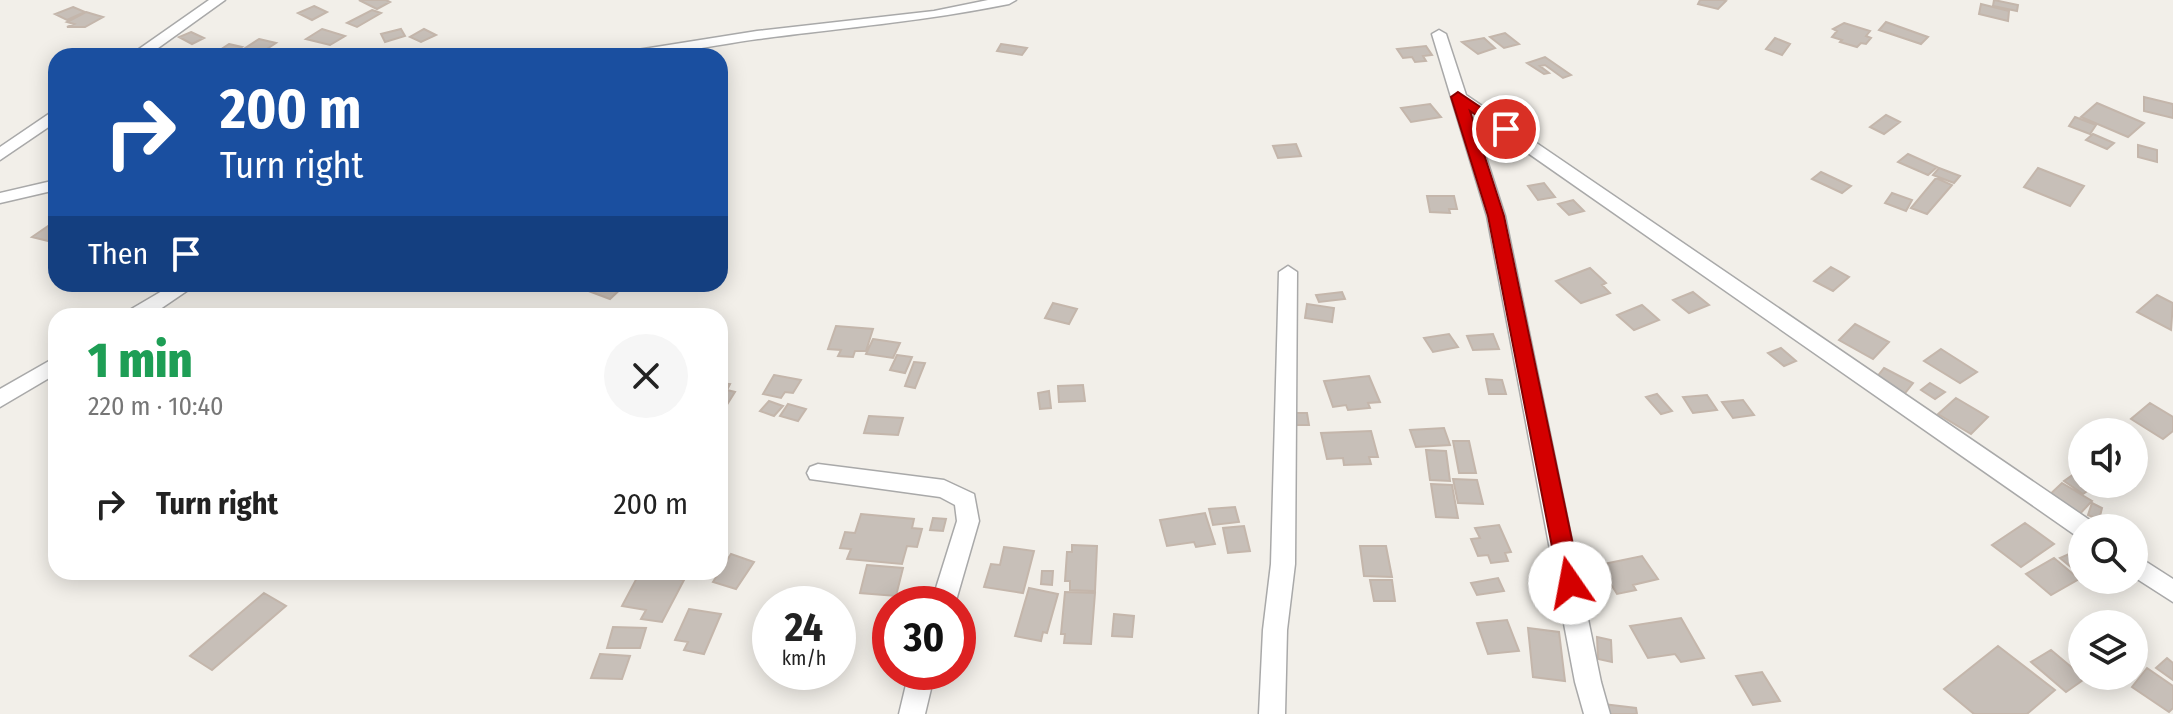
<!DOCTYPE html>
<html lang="en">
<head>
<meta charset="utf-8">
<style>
	:root { --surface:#fff; --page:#f6f6f6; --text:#222; --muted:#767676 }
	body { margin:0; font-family:"Fira Sans Condensed",sans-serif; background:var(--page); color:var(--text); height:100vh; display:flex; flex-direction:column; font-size:30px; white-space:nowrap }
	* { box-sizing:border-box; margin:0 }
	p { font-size:26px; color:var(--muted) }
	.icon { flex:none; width:44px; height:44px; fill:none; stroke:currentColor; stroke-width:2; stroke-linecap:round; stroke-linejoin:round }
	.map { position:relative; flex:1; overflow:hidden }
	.drawer { position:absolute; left:48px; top:308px; width:680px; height:272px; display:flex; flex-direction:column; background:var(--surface); border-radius:24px; box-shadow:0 4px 20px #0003 }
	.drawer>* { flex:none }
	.hud { position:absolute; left:48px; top:48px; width:680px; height:244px; border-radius:24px; box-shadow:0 4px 20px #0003; background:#1a4fa0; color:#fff; overflow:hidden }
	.controls { position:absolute; left:2068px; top:418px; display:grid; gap:16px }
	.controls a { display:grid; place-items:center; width:80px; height:80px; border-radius:50%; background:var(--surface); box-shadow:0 4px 20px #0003; font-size:40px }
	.speed { position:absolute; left:752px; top:586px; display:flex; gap:16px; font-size:40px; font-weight:700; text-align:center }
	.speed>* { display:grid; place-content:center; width:104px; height:104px; border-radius:50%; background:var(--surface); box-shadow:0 4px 20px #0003; line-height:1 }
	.speed small { font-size:20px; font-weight:400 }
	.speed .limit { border:12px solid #d22; background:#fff; color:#111 }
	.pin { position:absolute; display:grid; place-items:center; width:68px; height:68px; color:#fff; margin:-34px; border:4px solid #fff; border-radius:50%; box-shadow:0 2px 8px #0007 }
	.me { position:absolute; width:88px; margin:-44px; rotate:348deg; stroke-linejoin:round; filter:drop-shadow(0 0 6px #0008) }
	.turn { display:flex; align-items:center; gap:28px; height:168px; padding:0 40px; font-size:36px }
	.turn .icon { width:104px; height:104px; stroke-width:2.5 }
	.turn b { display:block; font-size:56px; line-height:68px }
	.then { display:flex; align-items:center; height:76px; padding:0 40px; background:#0003; gap:16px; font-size:30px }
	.round { display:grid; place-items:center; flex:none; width:84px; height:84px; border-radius:42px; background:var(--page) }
	.overview { display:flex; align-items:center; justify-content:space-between; height:136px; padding:0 40px }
	h1 { font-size:48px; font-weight:800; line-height:60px; color:#1e9e55 }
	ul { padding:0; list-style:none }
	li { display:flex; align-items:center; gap:24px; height:120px; padding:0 40px }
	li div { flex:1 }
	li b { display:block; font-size:30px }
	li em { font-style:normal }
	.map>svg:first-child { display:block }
</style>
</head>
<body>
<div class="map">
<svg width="2173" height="714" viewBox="0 0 2173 714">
	<rect width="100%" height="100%" fill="#f2efe9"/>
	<path fill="#c7bfb8" stroke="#c4b6ab" stroke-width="2" d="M 359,0 L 386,0 L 390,2 L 377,9 Z
		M 1700,0 L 1723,0 L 1726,1 L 1718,9 L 1698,4 Z
		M 1994,0 L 2018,5 L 2017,11 L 1993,6 Z
		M 1981,4 L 2009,11 L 2008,21 L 1979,14 Z
		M 314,6 L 327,12 L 312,20 L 298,13 Z
		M 73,7 L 85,12 L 67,20 L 55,14 Z
		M 372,10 L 381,13 L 357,27 L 347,23 Z
		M 86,12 L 103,17 L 85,27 L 67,27 L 74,24 L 67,22 Z
		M 1886,22 L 1928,37 L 1921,44 L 1879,30 Z
		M 1844,23 L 1870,31 L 1866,36 L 1871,38 L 1866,44 L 1861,43 L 1857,47 L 1840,42 L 1842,40 L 1832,37 L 1837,31 L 1833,29 Z
		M 322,29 L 345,36 L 330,45 L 306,39 Z
		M 401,29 L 405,36 L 385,42 L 381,34 Z
		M 424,29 L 436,35 L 421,42 L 410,37 Z
		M 191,32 L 204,38 L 192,44 L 179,37 Z
		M 1505,33 L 1519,44 L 1504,48 L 1490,37 Z
		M 1484,38 L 1495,48 L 1478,54 L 1462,42 Z
		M 1775,38 L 1790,44 L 1782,55 L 1766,49 Z
		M 259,39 L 276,43 L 256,56 L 236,54 Z
		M 229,44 L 242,47 L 228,56 L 214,54 Z
		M 1001,44 L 1027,48 L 1022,55 L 997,51 Z
		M 1426,46 L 1432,55 L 1423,56 L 1426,61 L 1415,62 L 1412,57 L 1403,58 L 1397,49 Z
		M 1545,57 L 1571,75 L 1563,78 L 1545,65 L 1540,66 L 1549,73 L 1544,74 L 1527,63 Z
		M 2144,97 L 2173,104 L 2173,118 L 2144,111 Z
		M 2097,103 L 2144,123 L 2128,137 L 2081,117 Z
		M 1430,104 L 1441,117 L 1411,122 L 1401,108 Z
		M 1886,115 L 1900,122 L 1884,134 L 1870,127 Z
		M 2075,117 L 2096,125 L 2090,134 L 2069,126 Z
		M 2093,134 L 2114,143 L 2107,149 L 2086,140 Z
		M 1296,144 L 1301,156 L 1278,158 L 1273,146 Z
		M 2138,145 L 2157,150 L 2157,162 L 2138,157 Z
		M 1908,154 L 1937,167 L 1928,175 L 1898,162 Z
		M 1939,168 L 1960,176 L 1954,183 L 1933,175 Z
		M 2038,168 L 2084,186 L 2070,206 L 2024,187 Z
		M 1821,172 L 1851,186 L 1842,193 L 1812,179 Z
		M 1936,178 L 1952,185 L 1927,214 L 1911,208 Z
		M 1544,183 L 1555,197 L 1538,200 L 1528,186 Z
		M 1892,193 L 1912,200 L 1906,211 L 1885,203 Z
		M 1427,196 L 1454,196 L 1457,209 L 1449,209 L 1450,213 L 1430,212 Z
		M 1573,200 L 1584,211 L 1569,215 L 1558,204 Z
		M 48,226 L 56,228 L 56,243 L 32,237 Z
		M 1831,267 L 1849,277 L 1833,291 L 1814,281 Z
		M 1590,268 L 1606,283 L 1602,285 L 1610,293 L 1581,303 L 1556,281 Z
		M 592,284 L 626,284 L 610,299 L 586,290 Z
		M 1342,292 L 1345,299 L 1319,302 L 1316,295 Z
		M 1693,292 L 1709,305 L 1689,313 L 1673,300 Z
		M 2157,295 L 2173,303 L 2171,330 L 2137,312 Z
		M 1053,303 L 1077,309 L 1069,324 L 1045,318 Z
		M 1307,304 L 1334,308 L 1332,322 L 1305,318 Z
		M 1642,305 L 1659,320 L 1634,330 L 1617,315 Z
		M 1855,324 L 1889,342 L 1873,359 L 1839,340 Z
		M 836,326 L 873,329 L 866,351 L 855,351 L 853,357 L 838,356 L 841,350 L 828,349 Z
		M 1449,334 L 1458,347 L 1433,352 L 1424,338 Z
		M 1493,334 L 1499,349 L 1473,350 L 1467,336 Z
		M 873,339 L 900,343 L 893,358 L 866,354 Z
		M 1781,348 L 1796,361 L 1784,366 L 1768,353 Z
		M 1941,349 L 1977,372 L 1960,383 L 1924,361 Z
		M 897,355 L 912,357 L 905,373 L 890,370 Z
		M 914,362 L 925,363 L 915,388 L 905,386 Z
		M 1884,368 L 1913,383 L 1902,397 L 1873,382 Z
		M 774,375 L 801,380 L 793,393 L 785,392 L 781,398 L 763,394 Z
		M 1369,376 L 1380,402 L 1368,403 L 1370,408 L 1348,410 L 1346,405 L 1333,407 L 1324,381 Z
		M 1486,379 L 1502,380 L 1506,394 L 1489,394 Z
		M 720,383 L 730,384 L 727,390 L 735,392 L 723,411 L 720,411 Z
		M 1930,383 L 1945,392 L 1935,399 L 1921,390 Z
		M 1083,385 L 1085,401 L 1059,402 L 1058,386 Z
		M 1049,391 L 1051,408 L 1040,409 L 1038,393 Z
		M 1657,394 L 1672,411 L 1661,414 L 1646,397 Z
		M 1707,395 L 1717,410 L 1693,413 L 1683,397 Z
		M 1956,398 L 1988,417 L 1971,434 L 1938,414 Z
		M 1743,400 L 1754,415 L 1733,418 L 1722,402 Z
		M 769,401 L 783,406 L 774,416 L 760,411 Z
		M 2150,403 L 2173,417 L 2173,431 L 2163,439 L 2131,419 Z
		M 788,404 L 806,409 L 798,421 L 780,416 Z
		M 1293,413 L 1307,413 L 1309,425 L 1295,425 Z
		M 869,416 L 903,418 L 898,435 L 864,433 Z
		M 1444,428 L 1450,445 L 1416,447 L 1410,430 Z
		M 1371,431 L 1378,457 L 1369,457 L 1371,464 L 1344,465 L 1343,458 L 1327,459 L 1321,433 Z
		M 1453,441 L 1469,441 L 1476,473 L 1459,473 Z
		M 1426,450 L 1446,451 L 1450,481 L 1430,480 Z
		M 2074,474 L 2082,479 L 2082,484 L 2093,487 L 2083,494 L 2064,481 Z
		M 1453,479 L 1477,480 L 1483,504 L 1458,503 Z
		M 2062,483 L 2092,501 L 2076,518 L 2045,499 Z
		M 1431,484 L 1452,485 L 1458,518 L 1436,517 Z
		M 2092,503 L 2102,508 L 2099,520 L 2088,515 Z
		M 1235,507 L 1239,522 L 1213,525 L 1209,509 Z
		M 1205,513 L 1215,544 L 1196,547 L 1194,542 L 1167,546 L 1160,520 Z
		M 861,514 L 914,519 L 912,528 L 922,529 L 917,547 L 907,546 L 902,564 L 847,559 L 851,549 L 840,548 L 845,532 L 855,533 Z
		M 933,518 L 946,519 L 943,531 L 930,530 Z
		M 2025,523 L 2054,544 L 2021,567 L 1992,545 Z
		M 1499,525 L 1511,552 L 1505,553 L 1508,561 L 1491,563 L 1488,555 L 1478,556 L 1471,539 L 1480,538 L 1475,528 Z
		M 1244,526 L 1250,551 L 1228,553 L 1223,528 Z
		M 1072,545 L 1097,546 L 1095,591 L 1070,590 L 1070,581 L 1065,581 L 1067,552 L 1072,552 Z
		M 1360,546 L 1386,546 L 1392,577 L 1364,576 Z
		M 1004,547 L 1034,551 L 1023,593 L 984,587 L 991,564 L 1000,565 Z
		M 2076,551 L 2082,556 L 2082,572 L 2078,573 L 2060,558 Z
		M 731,554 L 754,562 L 736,589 L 713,582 Z
		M 1642,556 L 1658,579 L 1633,585 L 1636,590 L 1617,594 L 1599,565 Z
		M 2054,558 L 2079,579 L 2051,595 L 2026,574 Z
		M 867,565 L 903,568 L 896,596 L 860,593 Z
		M 1042,571 L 1053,571 L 1052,585 L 1041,584 Z
		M 1536,571 L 1550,572 L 1554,589 L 1540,587 Z
		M 640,572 L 684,580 L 662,622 L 641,619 L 646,610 L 622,606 Z
		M 1498,578 L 1504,591 L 1477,595 L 1471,583 Z
		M 1370,580 L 1392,580 L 1395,601 L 1374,601 Z
		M 1029,588 L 1058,594 L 1047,633 L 1043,632 L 1041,641 L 1015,636 Z
		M 1065,592 L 1095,593 L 1091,644 L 1064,643 L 1065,634 L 1061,634 Z
		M 264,593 L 286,606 L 212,670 L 190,656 Z
		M 689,609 L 721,614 L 704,654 L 684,650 L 688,642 L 675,640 Z
		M 1114,614 L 1134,616 L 1132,637 L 1112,636 Z
		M 1681,618 L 1704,658 L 1681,662 L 1675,654 L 1648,658 L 1630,626 Z
		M 1507,620 L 1519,651 L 1488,654 L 1477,623 Z
		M 613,627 L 646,628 L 640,648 L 607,648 Z
		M 1528,628 L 1559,632 L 1565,681 L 1533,677 Z
		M 1597,637 L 1611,640 L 1612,662 L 1598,659 Z
		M 1998,646 L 2055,690 L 2027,714 L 1974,714 L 1944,689 Z
		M 2051,650 L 2082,676 L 2086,678 L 2066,692 L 2031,662 Z
		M 600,654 L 630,656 L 622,679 L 591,678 Z
		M 2167,658 L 2173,663 L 2173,680 L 2156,668 Z
		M 2147,668 L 2173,686 L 2173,708 L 2169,712 L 2132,687 Z
		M 1762,672 L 1780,701 L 1753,705 L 1736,676 Z
		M 1603,704 L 1636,708 L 1637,714 L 1605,714 Z"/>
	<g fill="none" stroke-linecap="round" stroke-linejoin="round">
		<defs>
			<path id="street" d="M 209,0 L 225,0 L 147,56 L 129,56 Z
				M 988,0 L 1016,0 L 1009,4 C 926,21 842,28 758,39 C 713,45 669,56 623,56 L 631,51 L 757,31 L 934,11 Z
				M 1439,30 L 1446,34 L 1466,95 L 2091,521 L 2094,528 L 2082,528 L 2082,537 L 2075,535 L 1472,114 L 1505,216 L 1601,682 L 1610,714 L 1584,714 L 1575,682 L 1487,216 L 1432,34 Z
				M 56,109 L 56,122 L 0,160 L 0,147 Z
				M 56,180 L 56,190 L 0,203 L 0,193 Z
				M 1288,266 L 1297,272 L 1295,564 L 1287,630 L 1285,714 L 1259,714 L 1263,630 L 1271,564 L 1279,272 Z
				M 174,284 L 197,284 L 150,316 L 125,316 L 128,311 Z
				M 56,357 L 56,374 L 0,407 L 0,389 Z
				M 818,464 L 944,480 L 974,494 L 979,521 L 955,604 L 931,604 L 957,521 L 955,505 L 940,497 L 810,479 L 807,473 L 810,467 Z
				M 2134,554 L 2173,579 L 2173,602 L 2134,577 Z
				M 909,672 L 935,672 L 925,714 L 899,714 Z"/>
		</defs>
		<use href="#street" stroke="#a9a9a9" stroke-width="3"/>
		<use href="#street" fill="#fff" fill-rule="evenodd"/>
	</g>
	<path fill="#d40000" stroke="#8a0000" stroke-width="2" d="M 1458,92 L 1513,129 L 1506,133 L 1500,132 L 1470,111 L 1504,216 L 1581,583 L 1577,589 L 1570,592 L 1562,589 L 1559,583 L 1488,216 L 1451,97 Z"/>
</svg>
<div class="controls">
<a><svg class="icon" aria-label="sound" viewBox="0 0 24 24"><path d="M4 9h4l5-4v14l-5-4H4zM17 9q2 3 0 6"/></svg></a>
<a><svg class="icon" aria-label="search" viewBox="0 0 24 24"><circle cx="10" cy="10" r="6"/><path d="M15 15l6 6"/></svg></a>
<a><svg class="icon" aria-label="layers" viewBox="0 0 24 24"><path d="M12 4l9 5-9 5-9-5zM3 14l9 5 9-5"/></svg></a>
</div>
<div class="speed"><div>24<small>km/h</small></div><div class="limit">30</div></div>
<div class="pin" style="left:1506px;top:129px;background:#d93025"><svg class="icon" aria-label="arrive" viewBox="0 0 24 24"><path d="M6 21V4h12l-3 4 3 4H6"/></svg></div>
<svg class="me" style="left:1570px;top:583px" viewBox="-20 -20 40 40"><circle r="19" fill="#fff"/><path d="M0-13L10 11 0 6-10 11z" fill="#d40000"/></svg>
<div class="hud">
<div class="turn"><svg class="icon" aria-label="right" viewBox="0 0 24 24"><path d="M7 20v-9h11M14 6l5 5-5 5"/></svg><div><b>200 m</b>Turn right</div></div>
<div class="then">Then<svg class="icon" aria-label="arrive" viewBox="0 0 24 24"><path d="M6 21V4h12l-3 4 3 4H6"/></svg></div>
</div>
<section class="drawer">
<div class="overview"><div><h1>1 min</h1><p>220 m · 10:40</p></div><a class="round"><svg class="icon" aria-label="close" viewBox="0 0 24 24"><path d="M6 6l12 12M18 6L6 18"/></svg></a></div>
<ul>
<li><svg class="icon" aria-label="right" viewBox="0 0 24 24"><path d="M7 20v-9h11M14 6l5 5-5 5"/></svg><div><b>Turn right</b></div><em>200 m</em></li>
</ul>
</section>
</div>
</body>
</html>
